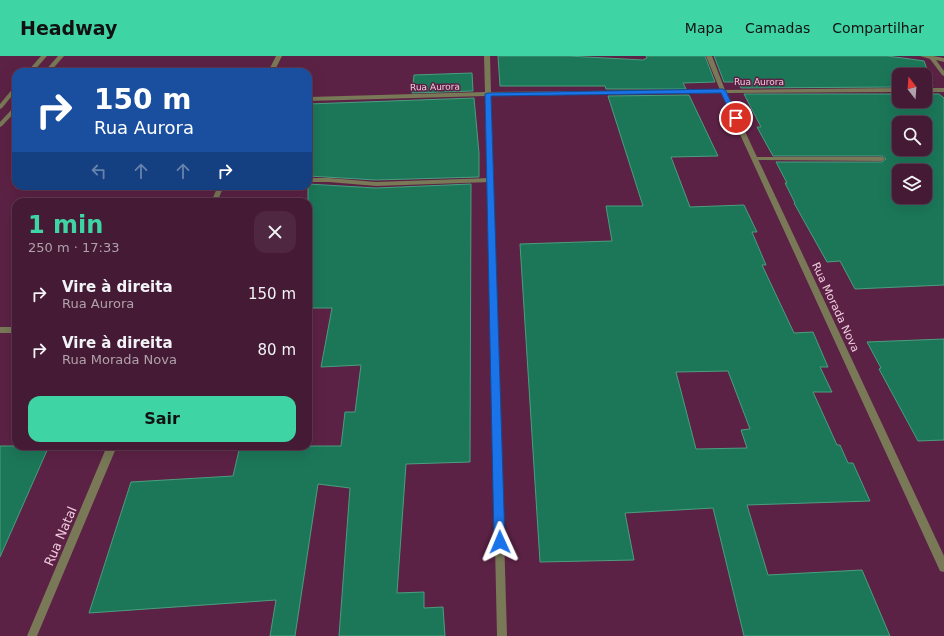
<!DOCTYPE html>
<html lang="pt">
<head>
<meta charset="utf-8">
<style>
	:root { --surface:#451a34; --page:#4f2740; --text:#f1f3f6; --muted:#b0a1ac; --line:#5d384f; --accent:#3ed4a3 }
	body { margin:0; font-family:"DejaVu Sans",sans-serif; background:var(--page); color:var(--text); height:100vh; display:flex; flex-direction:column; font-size:15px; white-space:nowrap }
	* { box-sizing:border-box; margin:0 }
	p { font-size:13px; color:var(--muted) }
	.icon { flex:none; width:22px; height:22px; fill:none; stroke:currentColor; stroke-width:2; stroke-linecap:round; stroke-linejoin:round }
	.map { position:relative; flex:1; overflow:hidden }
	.side { position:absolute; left:12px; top:142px; width:300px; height:252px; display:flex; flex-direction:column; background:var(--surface); border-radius:12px; box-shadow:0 4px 16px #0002,0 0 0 1px var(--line) }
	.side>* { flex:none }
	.hud { position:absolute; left:12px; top:12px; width:300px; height:122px; border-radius:12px; box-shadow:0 4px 16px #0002,0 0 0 1px var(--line); background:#1a4fa0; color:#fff; overflow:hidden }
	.needle { width:26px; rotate:343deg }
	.buttons { position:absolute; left:892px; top:12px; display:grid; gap:8px }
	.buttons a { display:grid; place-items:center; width:40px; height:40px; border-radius:8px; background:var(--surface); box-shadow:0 4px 16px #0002,0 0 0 1px var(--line); font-size:20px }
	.pin { position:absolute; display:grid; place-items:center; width:34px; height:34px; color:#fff; margin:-17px; border:2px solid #fff; border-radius:50%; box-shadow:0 1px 4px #0007 }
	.me { position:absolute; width:44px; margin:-22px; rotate:359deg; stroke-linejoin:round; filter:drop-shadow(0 0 3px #0008) }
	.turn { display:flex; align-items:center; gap:14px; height:84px; padding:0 16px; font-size:18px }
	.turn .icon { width:52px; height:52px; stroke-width:2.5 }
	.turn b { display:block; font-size:28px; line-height:34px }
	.lanes { display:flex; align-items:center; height:38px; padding:0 16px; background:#0003; justify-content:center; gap:20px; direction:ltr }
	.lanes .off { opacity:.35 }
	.round { display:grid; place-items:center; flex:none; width:42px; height:42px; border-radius:12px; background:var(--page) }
	.head { display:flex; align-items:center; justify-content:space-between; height:68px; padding:0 16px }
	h1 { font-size:24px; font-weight:700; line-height:30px; color:var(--accent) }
	.button { display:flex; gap:8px; margin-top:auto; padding:8px 16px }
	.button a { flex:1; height:46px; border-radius:12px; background:var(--accent); color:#111; font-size:16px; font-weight:700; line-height:46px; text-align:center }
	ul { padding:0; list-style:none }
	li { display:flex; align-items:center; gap:12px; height:56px; padding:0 16px }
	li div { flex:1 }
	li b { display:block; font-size:15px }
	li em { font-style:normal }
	header { display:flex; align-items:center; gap:24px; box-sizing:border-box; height:56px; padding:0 20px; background:var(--accent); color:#111 }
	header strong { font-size:19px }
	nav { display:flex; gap:22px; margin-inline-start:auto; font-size:14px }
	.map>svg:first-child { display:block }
</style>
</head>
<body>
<header>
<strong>Headway</strong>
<nav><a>Mapa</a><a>Camadas</a><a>Compartilhar</a></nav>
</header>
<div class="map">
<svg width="944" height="580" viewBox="0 0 944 580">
	<rect width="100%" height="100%" fill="#5c2245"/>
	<path fill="#1c7759" stroke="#4a9e7e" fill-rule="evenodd" d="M 498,0 L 568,0 L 643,4 L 647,2 L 646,0 L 705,0 L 715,26 L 683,27 L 686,33 L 606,33 L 605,30 L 500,30 Z
		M 714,0 L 887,0 L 903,2 L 924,5 L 933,30 L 925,30 L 925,19 L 899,19 L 899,31 L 741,32 L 738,26 L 724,26 Z
		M 472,17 L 473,35 L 412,37 L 414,19 Z
		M 744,38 L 899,38 L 899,45 L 925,45 L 925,38 L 939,38 L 944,42 L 944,229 L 855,233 L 840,205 L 827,206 L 794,147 L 795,147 L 785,127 L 787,127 L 776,106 L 882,106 L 886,103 L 882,100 L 773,100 L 757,71 L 761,71 ZM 899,67 L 925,67 L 925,93 L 899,93 ZM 899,115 L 925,115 L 925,141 L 899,141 Z
		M 689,39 L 718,100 L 671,101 L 690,151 L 744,149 L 757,176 L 752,176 L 766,209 L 762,209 L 794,277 L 813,276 L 828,311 L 820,311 L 832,336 L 813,336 L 837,389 L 840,389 L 848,407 L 853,407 L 870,445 L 747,449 L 768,519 L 862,514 L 890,580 L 744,580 L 713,452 L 625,457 L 634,504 L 540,506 L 520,188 L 612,185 L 606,150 L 643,150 L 608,40 ZM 728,315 L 750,373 L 741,374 L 747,392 L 696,393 L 676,316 Z
		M 474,42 L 479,97 L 479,121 L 376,124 L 308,120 L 308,48 Z
		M 308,128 L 376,132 L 471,128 L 470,406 L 406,408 L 397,537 L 424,536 L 424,552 L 443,551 L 445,580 L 339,580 L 350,432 L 318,428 L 295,580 L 270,580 L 276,544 L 89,557 L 131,426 L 233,420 L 240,390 L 341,390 L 345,356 L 355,356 L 361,309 L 321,311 L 332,252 L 308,252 Z
		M 944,283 L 944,384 L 918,385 L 879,313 L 881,312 L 867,286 Z
		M 0,390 L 49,390 L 0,501 Z"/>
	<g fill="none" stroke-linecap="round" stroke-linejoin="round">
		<path fill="#797857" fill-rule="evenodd" d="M 755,101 L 882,101 L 885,103 L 882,105 L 753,104 L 753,102 Z
			M 308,122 L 329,122 L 376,126 L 490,122 L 493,124 L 490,126 L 376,130 L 329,126 L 308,126 Z
			M 0,271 L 16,271 L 16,277 L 0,277 Z"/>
		<path fill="#797857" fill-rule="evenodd" d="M 41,0 L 47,0 L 33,16 L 27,16 Z
			M 58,0 L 64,0 L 50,16 L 44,16 Z
			M 276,0 L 282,0 L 274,16 L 268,16 Z
			M 484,0 L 490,0 L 491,36 L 720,34 L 706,0 L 712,0 L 725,34 L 899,32 L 899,36 L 727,37 L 944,500 L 944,516 L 940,515 L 721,37 L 491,40 L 507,580 L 497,580 L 485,40 L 308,45 L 308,41 L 485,36 Z
			M 920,0 L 933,0 L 944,2 L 944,6 L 936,4 L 944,15 L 944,20 L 942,19 L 930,3 Z
			M 16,30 L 16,35 L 2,52 L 0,53 L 0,48 L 14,31 Z
			M 925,32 L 944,32 L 944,36 L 925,36 Z
			M 16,50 L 16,55 L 2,70 L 0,71 L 0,66 L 14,51 Z
			M 218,130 L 224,130 L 217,146 L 211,146 Z
			M 107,390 L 117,390 L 37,580 L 27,580 Z"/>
	</g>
	<path fill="#1a73e8" stroke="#114b97" d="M 723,33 L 726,35 L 738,63 L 733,62 L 721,37 L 491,40 L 505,486 L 504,490 L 500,492 L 495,490 L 494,486 L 485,38 L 488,37 Z"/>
	<g text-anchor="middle" stroke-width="3" stroke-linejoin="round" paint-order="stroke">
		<g font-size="9" fill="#efcbdd" stroke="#5c2245">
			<text x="759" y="29">Rua Aurora</text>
			<text transform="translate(435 31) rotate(-1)" y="3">Rua Aurora</text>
		</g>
		<g font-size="11" fill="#efcbdd" stroke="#5c2245">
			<text transform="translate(836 251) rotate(65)" y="4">Rua Morada Nova</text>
		</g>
		<g font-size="13" fill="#efcbdd" stroke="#5c2245">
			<text transform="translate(60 480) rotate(-67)" y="5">Rua Natal</text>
		</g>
	</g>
</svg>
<div class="buttons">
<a><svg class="needle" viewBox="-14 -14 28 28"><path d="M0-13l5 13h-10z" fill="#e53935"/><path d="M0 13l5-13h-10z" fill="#b0a1ac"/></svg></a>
<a><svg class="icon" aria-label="search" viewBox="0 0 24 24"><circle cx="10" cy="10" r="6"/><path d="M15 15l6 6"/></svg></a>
<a><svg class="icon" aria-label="layers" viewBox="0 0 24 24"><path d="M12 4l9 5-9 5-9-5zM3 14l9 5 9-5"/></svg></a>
</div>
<div class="pin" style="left:736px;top:62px;background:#d93025"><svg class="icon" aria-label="arrive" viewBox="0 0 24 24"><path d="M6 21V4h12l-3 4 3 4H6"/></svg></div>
<svg class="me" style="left:500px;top:486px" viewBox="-20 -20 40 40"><path d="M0-17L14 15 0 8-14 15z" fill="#1a73e8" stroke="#fff" stroke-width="4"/></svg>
<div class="hud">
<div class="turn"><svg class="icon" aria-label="right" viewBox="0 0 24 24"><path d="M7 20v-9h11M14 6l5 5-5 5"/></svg><div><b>150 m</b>Rua Aurora</div></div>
<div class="lanes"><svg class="icon off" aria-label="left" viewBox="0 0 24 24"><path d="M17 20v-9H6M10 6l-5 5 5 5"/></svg><svg class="icon off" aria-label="ahead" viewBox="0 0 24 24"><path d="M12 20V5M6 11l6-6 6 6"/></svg><svg class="icon off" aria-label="ahead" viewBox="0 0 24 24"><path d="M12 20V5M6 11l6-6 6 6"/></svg><svg class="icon" aria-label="right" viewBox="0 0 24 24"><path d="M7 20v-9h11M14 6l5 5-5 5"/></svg></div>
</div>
<section class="side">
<div class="head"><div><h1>1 min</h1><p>250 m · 17:33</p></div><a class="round"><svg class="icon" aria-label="close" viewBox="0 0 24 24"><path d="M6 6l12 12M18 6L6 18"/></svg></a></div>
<ul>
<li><svg class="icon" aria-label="right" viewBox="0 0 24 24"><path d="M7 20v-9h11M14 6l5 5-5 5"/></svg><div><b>Vire à direita</b><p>Rua Aurora</p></div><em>150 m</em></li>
<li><svg class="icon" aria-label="right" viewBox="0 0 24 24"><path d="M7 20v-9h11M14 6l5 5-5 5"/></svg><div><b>Vire à direita</b><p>Rua Morada Nova</p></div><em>80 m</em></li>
</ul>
<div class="button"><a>Sair</a></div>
</section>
</div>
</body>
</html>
